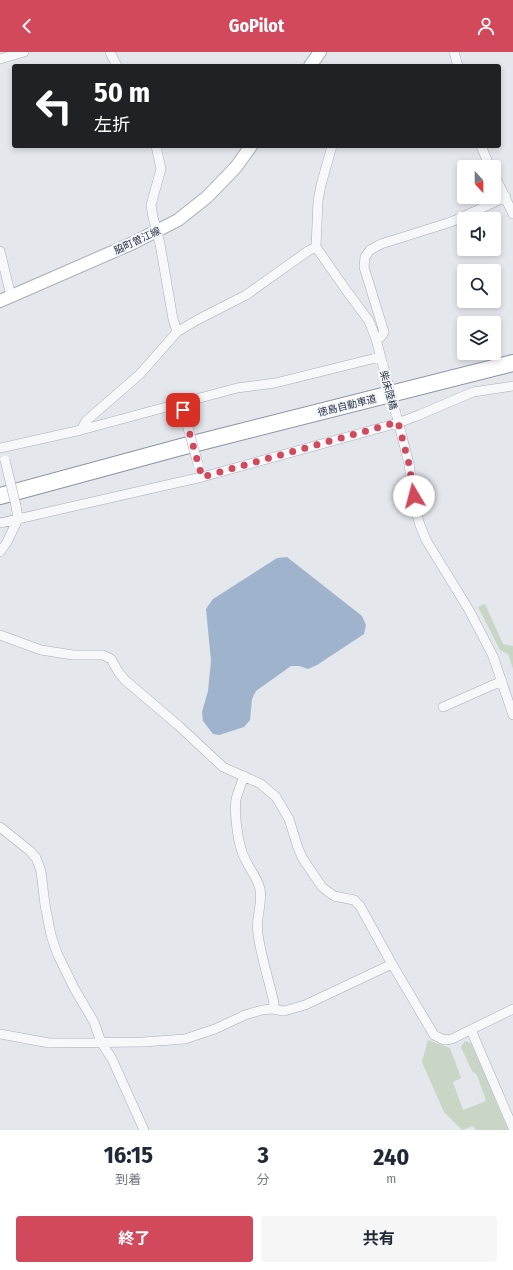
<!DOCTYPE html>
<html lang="ja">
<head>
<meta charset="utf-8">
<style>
	:root { --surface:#fff; --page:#f6f6f7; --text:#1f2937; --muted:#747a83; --accent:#d1495b }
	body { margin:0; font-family:"Fira Sans Condensed","Noto Sans JP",sans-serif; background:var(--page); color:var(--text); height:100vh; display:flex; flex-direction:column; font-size:15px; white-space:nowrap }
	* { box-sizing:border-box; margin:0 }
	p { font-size:13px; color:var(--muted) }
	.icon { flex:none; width:22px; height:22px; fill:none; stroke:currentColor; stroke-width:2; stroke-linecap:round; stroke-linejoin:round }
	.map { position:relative; height:1078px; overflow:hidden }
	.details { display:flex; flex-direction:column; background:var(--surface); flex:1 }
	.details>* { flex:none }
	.hud { position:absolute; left:12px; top:12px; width:489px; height:84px; border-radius:4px; box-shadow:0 2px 6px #0003; background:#202124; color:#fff; overflow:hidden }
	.needle { width:26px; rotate:159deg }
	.controls { position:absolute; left:457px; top:108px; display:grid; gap:8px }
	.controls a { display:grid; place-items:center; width:44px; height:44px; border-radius:4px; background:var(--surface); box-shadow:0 2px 6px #0003; font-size:20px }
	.pin { position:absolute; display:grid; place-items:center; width:34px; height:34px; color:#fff; margin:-17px; border-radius:8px; box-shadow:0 2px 6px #0006 }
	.me { position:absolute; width:44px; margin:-22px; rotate:352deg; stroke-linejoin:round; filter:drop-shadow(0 0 3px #0008) }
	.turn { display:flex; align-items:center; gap:14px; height:84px; padding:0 16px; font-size:18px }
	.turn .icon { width:52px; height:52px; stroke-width:2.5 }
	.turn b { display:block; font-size:28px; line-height:34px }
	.eta { display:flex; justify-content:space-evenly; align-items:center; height:68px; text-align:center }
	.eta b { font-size:24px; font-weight:700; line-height:28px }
	.primary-button { display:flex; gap:8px; margin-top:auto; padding:8px 16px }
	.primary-button a { flex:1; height:46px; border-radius:4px; background:var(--accent); color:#fff; font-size:16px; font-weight:700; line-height:46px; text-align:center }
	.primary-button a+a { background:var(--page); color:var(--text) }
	header { display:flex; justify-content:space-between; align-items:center; height:52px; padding:0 16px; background:var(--accent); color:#fff; font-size:18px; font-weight:700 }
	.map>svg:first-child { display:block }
</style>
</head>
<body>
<header><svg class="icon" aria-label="back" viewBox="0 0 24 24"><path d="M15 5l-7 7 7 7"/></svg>GoPilot<svg class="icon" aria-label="person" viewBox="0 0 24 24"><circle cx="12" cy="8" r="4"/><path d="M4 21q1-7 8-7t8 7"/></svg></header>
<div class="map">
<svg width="513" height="1078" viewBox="0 0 513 1078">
	<rect width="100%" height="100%" fill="#e4e7ec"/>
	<path fill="#c9d6c5" d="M 485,552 L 503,592 L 513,594 L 513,617 L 508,602 L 500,598 L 478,555 Z
		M 428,988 L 450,996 L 461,1026 L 453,1030 L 463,1058 L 486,1049 L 477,1023 L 472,1019 L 461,995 L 465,989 L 471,991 L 508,1078 L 476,1078 L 473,1074 L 462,1078 L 444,1060 L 422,1010 Z"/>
	<path fill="#9fb4cc" d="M 287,505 L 362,564 L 366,573 L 364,582 L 317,613 L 308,617 L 299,614 L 291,614 L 256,639 L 252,647 L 250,668 L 244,675 L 219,683 L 213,682 L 203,669 L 202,660 L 208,639 L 211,609 L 206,557 L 213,547 L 277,506 Z"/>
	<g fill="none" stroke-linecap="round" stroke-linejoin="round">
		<defs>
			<path id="street" d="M 110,0 L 117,14
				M 454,0 L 458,14
				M 0,7 L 24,0
				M 156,94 L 161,117 L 151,153 L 153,165 L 160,192 L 173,267 L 177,280
				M 332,94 L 321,133 L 318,149 L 316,195 L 346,238 L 369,269 L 376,287 L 382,310
				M 481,94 L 490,115
				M 494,122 L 513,162
				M 0,199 L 11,244
				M 376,287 L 381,285 L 384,280 L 364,215 L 365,205 L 370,198 L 381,192 L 451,170 L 506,145
				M 397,365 L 409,412 L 416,460 L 420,473 L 426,488 L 469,558 L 493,604 L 513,663
				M 81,378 L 86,369 L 140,322 L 177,280 L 197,268 L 246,243 L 308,199 L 316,195
				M 0,396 L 81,378 L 237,336 L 275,331 L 380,305
				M 0,471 L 202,425 L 398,371 L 419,363 L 473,340 L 513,334
				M 0,500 L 7,490 L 18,467 L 16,454
				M 0,583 L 41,598 L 73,603 L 103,603 L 111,607 L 119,621 L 125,628 L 179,674 L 223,715 L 261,732 L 276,745 L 289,767 L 298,796 L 303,807 L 322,835 L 334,844 L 354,848 L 360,854 L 392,912 L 434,983 L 444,988 L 452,987 L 513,957
				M 443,655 L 502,629
				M 244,724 C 241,732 238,740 236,747 C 234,762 238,794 245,807 C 250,818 257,825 260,837 C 263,852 255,867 258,882 C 261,905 269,928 274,951 L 273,957
				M 0,775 L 30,799 L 36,806 L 41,819 L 45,853 L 51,883 L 57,901 L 74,936 L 94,970 L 101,990 L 112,1007 L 144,1078
				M 471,978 L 513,1076
				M 0,982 L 49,991 L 143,990 L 185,987 L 215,977 L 245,963 L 262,958 L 273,957 L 284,959 L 305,953 L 392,912"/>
			<path id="secondary" d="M 310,14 L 320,0
				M 0,249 L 133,191 L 178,168 L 207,145 L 236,115 L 251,94"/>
			<path id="highway" d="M 0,444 L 181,395 L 513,311"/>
		</defs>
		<use href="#street" stroke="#a9aeb7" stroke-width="10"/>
		<use href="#secondary" stroke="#a9aeb7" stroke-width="14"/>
		<use href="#highway" stroke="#8b94a3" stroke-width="18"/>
		<use href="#street" stroke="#f7f8fa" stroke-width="9"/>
		<use href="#secondary" stroke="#fff" stroke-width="12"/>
		<use href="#highway" stroke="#fff" stroke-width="16"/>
		<defs>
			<path id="street-bridge" d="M 383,313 L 396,362
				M 183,358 L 198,412
				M 5,408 L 16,454"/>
		</defs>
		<use href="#street-bridge" stroke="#a9aeb7" stroke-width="10" stroke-linecap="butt"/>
		<use href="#street-bridge" stroke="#f7f8fa" stroke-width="9"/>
	</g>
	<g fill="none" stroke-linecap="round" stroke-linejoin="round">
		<path stroke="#d1495b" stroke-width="7" stroke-dasharray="0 12.6" d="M 183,358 L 202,425 L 398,370 L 409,412 L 414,444"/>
	</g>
	<g text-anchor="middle" stroke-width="4" stroke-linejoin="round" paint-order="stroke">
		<g font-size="10" fill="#2b3445" stroke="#f4f6f9">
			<text transform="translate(137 188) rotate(-25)" y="4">脇町曽江線</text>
			<text transform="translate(389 338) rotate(75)" y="4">柴床陸橋</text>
			<text transform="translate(347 353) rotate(-14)" y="4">徳島自動車道</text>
		</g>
	</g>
</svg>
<div class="controls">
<a><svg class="needle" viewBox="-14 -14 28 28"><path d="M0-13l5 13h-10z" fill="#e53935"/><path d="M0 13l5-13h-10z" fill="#747a83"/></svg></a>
<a><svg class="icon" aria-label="sound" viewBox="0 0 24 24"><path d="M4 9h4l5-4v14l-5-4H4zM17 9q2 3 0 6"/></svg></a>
<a><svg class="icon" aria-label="search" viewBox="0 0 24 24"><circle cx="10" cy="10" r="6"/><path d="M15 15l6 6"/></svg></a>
<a><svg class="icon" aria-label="layers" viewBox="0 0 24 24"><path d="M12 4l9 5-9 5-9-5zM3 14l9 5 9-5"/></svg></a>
</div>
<div class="pin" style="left:183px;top:358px;background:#d93025"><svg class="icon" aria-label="arrive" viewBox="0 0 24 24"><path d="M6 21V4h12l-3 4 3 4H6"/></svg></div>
<svg class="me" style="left:414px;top:444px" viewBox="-20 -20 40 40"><circle r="19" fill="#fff"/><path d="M0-13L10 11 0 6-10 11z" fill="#d1495b"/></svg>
<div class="hud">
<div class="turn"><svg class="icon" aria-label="left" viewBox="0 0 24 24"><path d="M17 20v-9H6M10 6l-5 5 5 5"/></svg><div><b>50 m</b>左折</div></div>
</div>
</div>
<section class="details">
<div class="eta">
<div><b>16:15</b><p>到着</p></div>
<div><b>3</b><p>分</p></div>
<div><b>240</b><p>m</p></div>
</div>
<div class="primary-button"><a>終了</a><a>共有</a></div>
</section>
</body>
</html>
